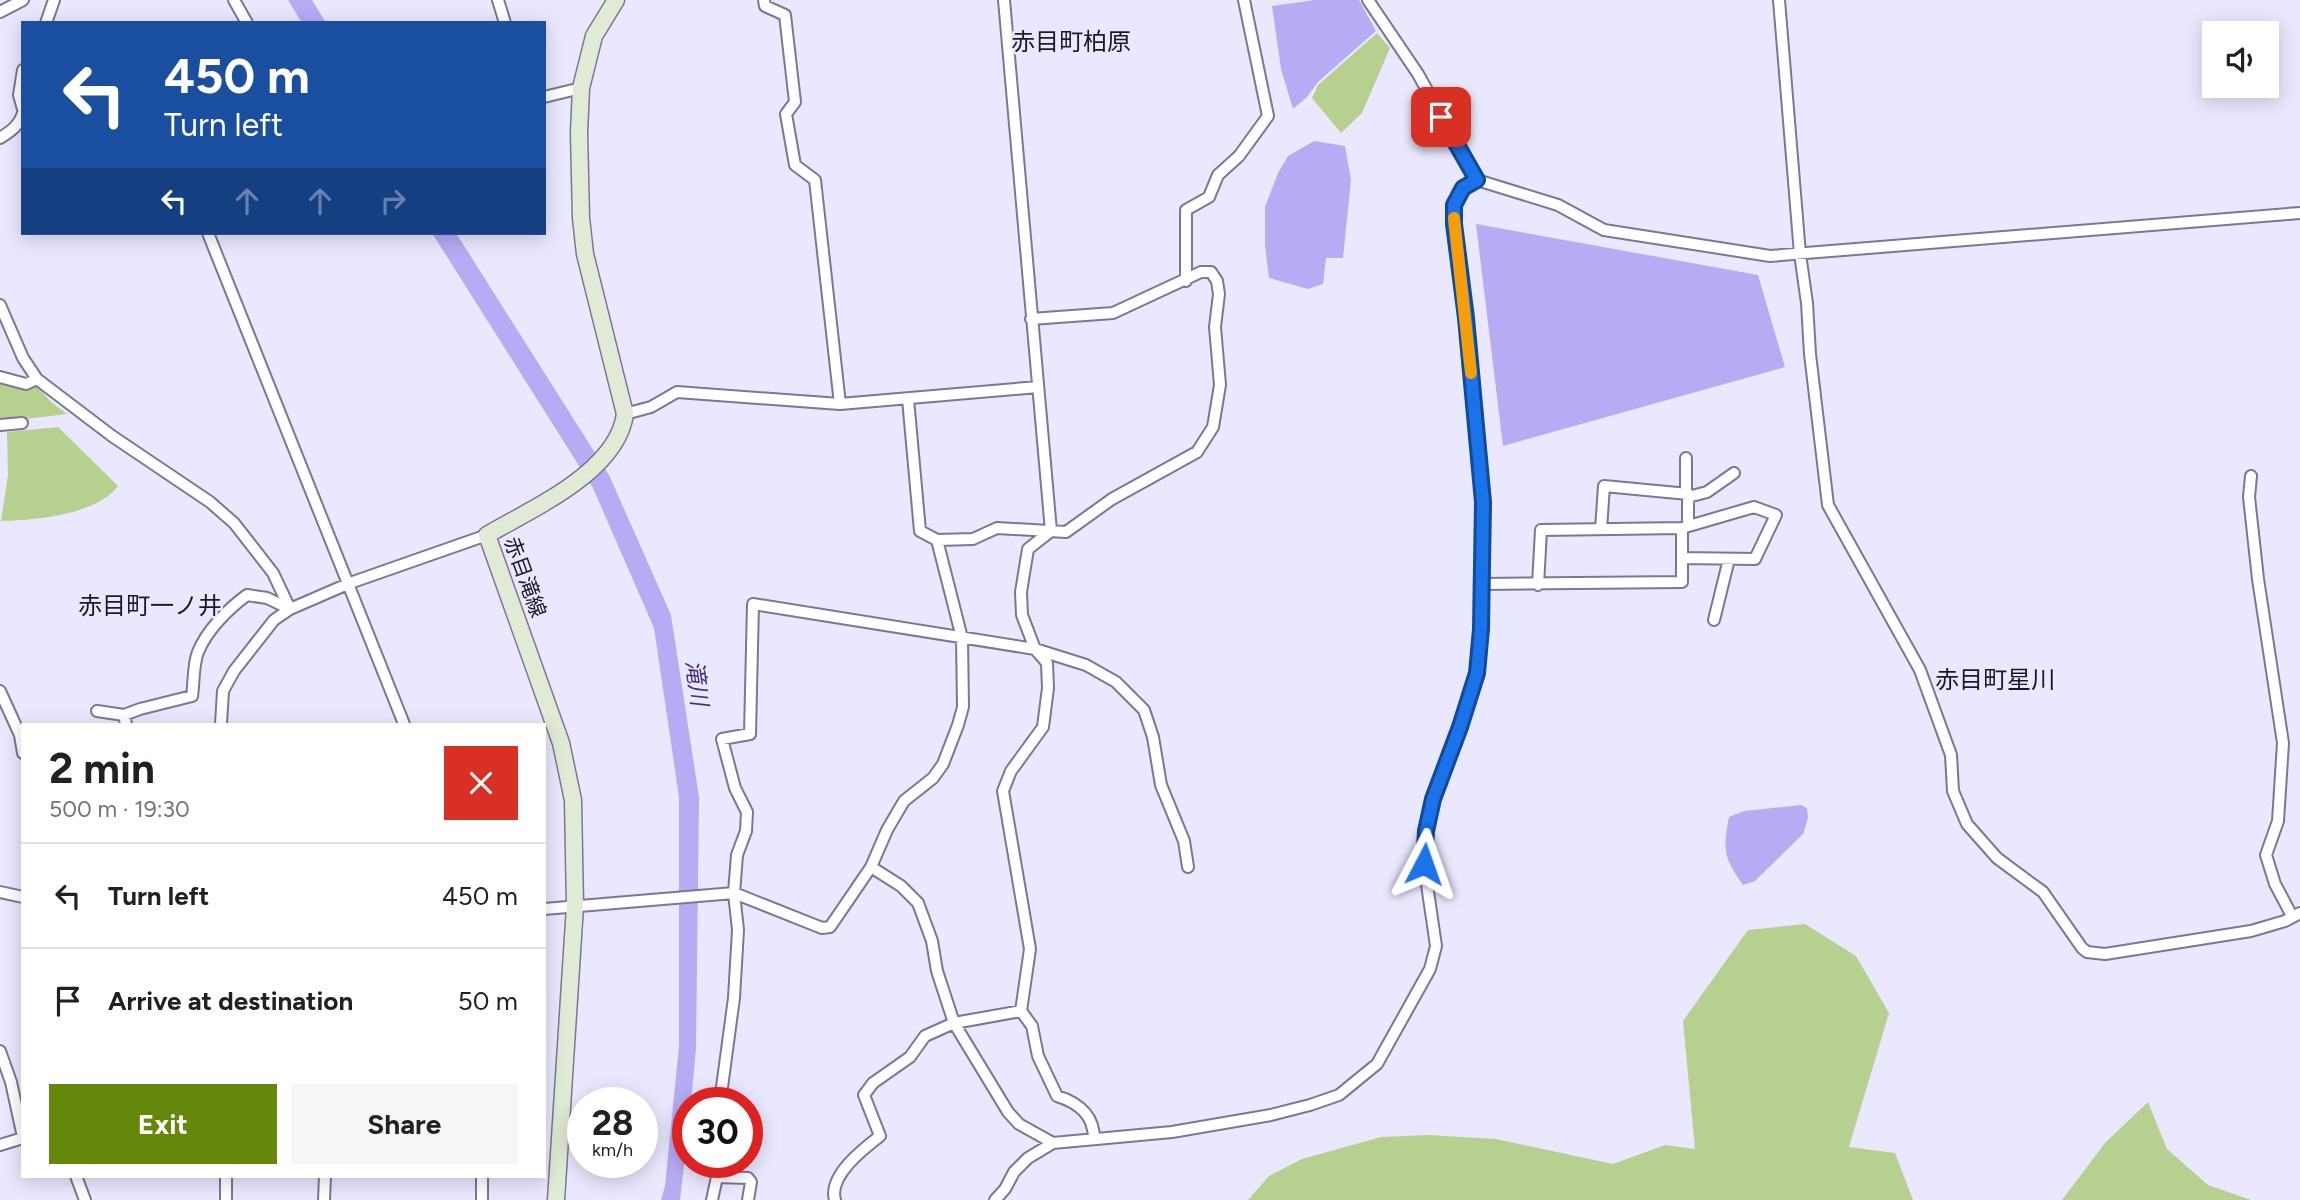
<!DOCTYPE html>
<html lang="en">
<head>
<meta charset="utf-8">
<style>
	:root { --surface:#fff; --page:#f6f6f6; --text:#202124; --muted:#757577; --line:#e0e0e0; --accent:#66880a }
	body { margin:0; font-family:Figtree,"Noto Sans JP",sans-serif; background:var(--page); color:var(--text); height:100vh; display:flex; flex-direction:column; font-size:26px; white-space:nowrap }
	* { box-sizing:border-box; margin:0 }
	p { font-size:23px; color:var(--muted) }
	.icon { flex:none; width:38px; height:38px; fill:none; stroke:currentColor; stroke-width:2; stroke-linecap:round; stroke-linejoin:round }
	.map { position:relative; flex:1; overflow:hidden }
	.details { position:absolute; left:21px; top:723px; width:525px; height:455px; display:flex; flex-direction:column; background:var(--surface); border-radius:0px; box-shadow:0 4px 18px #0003 }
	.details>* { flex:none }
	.guide { position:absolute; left:21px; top:21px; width:525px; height:214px; border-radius:0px; box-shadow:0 4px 18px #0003; background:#1a4fa0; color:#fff; overflow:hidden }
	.fabs { position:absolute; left:2202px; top:21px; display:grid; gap:14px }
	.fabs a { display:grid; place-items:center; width:77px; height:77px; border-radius:0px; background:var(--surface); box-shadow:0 4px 18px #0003; font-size:35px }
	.speed { position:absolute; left:567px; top:1087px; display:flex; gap:14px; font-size:35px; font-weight:700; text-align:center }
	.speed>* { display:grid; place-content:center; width:91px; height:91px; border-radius:50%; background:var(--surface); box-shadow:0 4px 18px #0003; line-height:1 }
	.speed small { font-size:18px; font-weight:400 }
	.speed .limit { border:10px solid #d22; background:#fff; color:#111 }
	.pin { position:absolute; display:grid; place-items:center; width:60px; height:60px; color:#fff; margin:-30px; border-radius:14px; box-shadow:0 4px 10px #0006 }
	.me { position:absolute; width:77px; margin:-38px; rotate:4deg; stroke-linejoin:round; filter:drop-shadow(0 0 5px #0008) }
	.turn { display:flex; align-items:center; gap:24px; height:147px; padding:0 28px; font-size:32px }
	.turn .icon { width:91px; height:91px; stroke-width:2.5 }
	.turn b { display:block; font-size:49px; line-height:60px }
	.lanes { display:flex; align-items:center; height:66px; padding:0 28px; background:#0003; justify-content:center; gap:35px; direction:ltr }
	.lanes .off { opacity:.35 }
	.round { display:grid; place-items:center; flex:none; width:74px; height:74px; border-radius:0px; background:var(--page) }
	.head { display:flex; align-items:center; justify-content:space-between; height:119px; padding:0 28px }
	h1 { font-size:42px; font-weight:700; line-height:52px }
	.primary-button { display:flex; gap:14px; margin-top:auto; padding:14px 28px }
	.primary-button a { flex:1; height:80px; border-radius:0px; background:var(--accent); color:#fff; font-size:28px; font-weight:700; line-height:80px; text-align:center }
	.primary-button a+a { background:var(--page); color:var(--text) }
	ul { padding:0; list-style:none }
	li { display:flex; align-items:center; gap:21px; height:105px; padding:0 28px; border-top:2px solid var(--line) }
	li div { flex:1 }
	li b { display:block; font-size:26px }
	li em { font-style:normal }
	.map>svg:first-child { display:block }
</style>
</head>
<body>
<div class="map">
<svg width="2300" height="1200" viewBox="0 0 2300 1200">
	<rect width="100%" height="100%" fill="#e9e8fe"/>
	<path fill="#b7d08f" d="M 1377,33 L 1390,48 L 1362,113 L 1341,133 L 1312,98 L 1318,85 Z
		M 0,381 L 35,384 L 51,402 L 67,414 L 0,422 Z
		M 58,427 L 118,486 C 96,515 36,520 1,521 L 8,475 L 7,432 Z
		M 1805,924 L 1856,956 L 1889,1013 L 1849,1147 L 1895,1153 L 1913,1200 L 1248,1200 L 1269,1176 L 1302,1159 L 1381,1137 L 1429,1135 L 1496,1139 L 1613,1164 L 1665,1145 L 1695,1149 L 1683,1021 L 1748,930 Z
		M 2148,1102 L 2167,1149 L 2208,1185 L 2251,1200 L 2062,1200 L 2105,1143 Z"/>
	<path fill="#b5acf4" d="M 288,0 L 312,0 L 326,23 L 302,23 Z
		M 1315,0 L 1359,0 L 1376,31 L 1318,82 L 1307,97 L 1293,109 L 1281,69 L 1272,6 Z
		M 1314,141 L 1345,146 L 1351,180 L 1343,258 L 1326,258 L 1323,284 L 1308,289 L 1269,278 L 1265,245 L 1265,207 L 1278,173 L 1288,156 Z
		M 1476,224 L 1758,275 L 1785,367 L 1503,446 Z
		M 432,233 L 456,233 L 609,475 L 671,615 L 699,797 L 696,1048 L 691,1102 L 688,1102 L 688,1131 L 680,1200 L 661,1200 L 665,1186 L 679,1046 L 679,797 L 654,628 L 593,488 Z
		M 1801,805 L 1807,808 L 1808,818 L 1803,834 L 1755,881 L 1743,885 C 1723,857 1723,850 1729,817 L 1744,811 Z"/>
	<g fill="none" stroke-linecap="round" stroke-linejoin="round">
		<defs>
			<path id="minor" d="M 234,0 L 247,23
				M 498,0 L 505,23
				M 764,0 L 765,6 L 785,15 L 795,102 L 786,114 L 795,165 L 815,180 L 840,404
				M 1004,0 L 1051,531
				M 1368,0 L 1418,74 L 1477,180 L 1558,205 L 1604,230 L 1770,256 L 2300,213
				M 1779,0 L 1800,254 L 1807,303 L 1810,354 L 1828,505 L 1920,670 L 1951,755 L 1953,791 L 1967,824 L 1997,858 L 2043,892 L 2082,948 L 2087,952 L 2105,954 L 2251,931 L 2285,921 L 2300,913
				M 0,12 L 23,0
				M 46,23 L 54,0
				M 23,70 L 19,95 L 23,109
				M 544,97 L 581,88
				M 0,138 C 11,131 19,126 23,113
				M 208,233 L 404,724
				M 1186,281 L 1186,210 L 1209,197 L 1218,175 L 1239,156 L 1268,116 L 1244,0
				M 0,305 L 23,358 L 37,379 L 112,436 L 210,502 L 234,523 L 273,573 L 290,609
				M 0,377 L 26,384 L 37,379
				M 908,399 L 920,531 L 937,540 L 973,539 L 997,528 L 1066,532 L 1112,499 L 1197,452 L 1213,427 L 1220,385 L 1215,327 L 1219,294 L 1217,281 L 1211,272 L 1201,272 L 1113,313 L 1031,319
				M 625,414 L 651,407 L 677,392 L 840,404 L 1038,387
				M 0,425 L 22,423
				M 2251,476 L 2249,497 L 2258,579 L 2283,743 L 2278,821 L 2266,855 L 2275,884 L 2292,916
				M 1686,493 L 1686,458
				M 1688,497 L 1707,492 L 1734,473
				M 1601,529 L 1604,486 L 1688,494 L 1688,526
				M 1051,531 L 1028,549 L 1021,592 L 1022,615 L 1035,649 L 1047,663 L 1048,688 L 1043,727 L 1011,771 L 1003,791 L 1030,949 L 1021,1011 L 1032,1026 L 1038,1056 L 1057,1096 C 1079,1103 1094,1115 1094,1139
				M 1483,584 L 1682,582 L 1682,528
				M 1538,585 L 1541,530 L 1682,528 L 1754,507 L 1776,515 L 1755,559 L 1682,558
				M 1714,620 L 1729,559
				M 0,691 L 20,735 L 23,753
				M 97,711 L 124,715
				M 126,724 L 124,715 L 140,709 L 192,696 C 194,683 193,664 198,652 C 207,630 228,609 247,595 L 267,598 L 290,609
				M 221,724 L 223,691 L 234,671 L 274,620 L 290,609 L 350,583 L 487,535
				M 871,867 L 901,886 L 918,903 L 932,941 L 937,971 L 954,1023 L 1008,1112 L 1019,1124 L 1053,1143
				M 0,892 L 23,897
				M 544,909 L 734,893 L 822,928 L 830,927 L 871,867 L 887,830 L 904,801 L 933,778 L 943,764 L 958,725 L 963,707 L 962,638 L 937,540
				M 0,1051 L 11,1082 L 23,1137
				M 720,1102 L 734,998 L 738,930 L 734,893 L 737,855 L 746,831 L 747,812 L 735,788 L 722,739 L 750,734 L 753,604 L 1035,649 L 1086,665 L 1116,682 L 1144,710 L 1153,737 L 1161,785 L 1184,841 L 1188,867
				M 0,1145 L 23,1138
				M 76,1176 L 85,1200
				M 226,1176 L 226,1200
				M 482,1176 L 482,1200
				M 717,1177 L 748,1178 L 751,1182 L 748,1200
				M 324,1200 L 325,1176
				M 712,1200 L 717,1177 L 717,1162
				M 835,1200 C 828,1176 863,1149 880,1136 L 864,1095 L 873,1083 L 910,1057 L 925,1036 L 954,1023 L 1021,1011
				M 995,1200 L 1005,1189 L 1014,1172 L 1028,1158 L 1053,1143 L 1172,1132 L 1271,1115 L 1310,1105 L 1339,1095 L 1377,1064 L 1430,969 L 1436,946 L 1424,864 L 1426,831 L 1433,799 L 1460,727 L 1477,673 L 1481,629 L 1483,502 L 1466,318 L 1454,224 L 1454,205 L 1463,188 L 1477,180"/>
			<path id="secondary" d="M 556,1200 L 575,906 L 573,800 L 561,743 L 487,535 C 533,508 617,472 625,414 L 585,254 L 581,218 L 579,133 L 581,88 L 594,36 L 616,0"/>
		</defs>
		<use href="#minor" stroke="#7a7797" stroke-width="14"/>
		<use href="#secondary" stroke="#7a7797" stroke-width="19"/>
		<use href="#minor" stroke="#fff" stroke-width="10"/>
		<use href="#secondary" stroke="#e1ead4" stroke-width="16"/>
	</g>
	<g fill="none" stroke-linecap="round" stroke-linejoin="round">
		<defs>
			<path id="route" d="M 1424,864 L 1426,831 L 1433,799 L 1460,727 L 1477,673 L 1481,629 L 1483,502 L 1466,318 L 1454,224 L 1454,205 L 1463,188 L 1477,180 L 1441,117"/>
		</defs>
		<use href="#route" stroke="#114b97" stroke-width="18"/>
		<use href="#route" stroke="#1a73e8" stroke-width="12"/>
		<path stroke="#f59e0b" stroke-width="12" d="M 1454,218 L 1471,373"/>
	</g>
	<g text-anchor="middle" stroke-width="5" stroke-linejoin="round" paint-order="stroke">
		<g font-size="21" fill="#1b1926" stroke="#e9e8fe">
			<text transform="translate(525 577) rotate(70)" y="7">赤目滝線</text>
		</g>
		<g font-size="23" font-style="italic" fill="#422f80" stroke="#e9e8fe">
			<text transform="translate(697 683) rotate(82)" y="8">滝川</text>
		</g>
		<g font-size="24" fill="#1b1926" stroke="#e9e8fe">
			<text x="1071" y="50">赤目町柏原</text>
			<text x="150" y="614">赤目町一ノ井</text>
			<text x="1995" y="688">赤目町星川</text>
		</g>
	</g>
</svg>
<div class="fabs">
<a><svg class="icon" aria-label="sound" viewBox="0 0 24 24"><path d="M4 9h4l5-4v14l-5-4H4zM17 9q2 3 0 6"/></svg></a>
</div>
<div class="speed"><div>28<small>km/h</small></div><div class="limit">30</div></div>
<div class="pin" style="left:1441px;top:117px;background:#d93025"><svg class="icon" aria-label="arrive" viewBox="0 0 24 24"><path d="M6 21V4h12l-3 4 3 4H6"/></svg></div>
<svg class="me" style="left:1424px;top:864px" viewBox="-20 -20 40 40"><path d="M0-17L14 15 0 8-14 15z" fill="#1a73e8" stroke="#fff" stroke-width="4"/></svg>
<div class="guide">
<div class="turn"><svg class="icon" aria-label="left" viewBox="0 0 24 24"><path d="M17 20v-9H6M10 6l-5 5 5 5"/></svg><div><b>450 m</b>Turn left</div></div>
<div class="lanes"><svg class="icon" aria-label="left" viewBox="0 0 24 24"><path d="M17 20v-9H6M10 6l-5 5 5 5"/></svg><svg class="icon off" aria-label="ahead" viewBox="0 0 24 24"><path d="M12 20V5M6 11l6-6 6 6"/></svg><svg class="icon off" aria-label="ahead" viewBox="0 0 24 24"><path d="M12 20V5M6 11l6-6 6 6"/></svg><svg class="icon off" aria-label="right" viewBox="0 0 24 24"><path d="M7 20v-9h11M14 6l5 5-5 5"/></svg></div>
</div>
<section class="details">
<div class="head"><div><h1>2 min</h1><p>500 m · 19:30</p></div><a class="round" style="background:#d93025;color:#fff"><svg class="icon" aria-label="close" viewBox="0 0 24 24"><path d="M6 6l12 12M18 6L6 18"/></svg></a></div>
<ul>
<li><svg class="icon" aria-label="left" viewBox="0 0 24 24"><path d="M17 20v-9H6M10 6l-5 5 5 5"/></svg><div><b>Turn left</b></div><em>450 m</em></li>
<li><svg class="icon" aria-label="arrive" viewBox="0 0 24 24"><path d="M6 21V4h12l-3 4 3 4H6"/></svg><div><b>Arrive at destination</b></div><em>50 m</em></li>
</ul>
<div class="primary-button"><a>Exit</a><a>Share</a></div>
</section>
</div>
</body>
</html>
